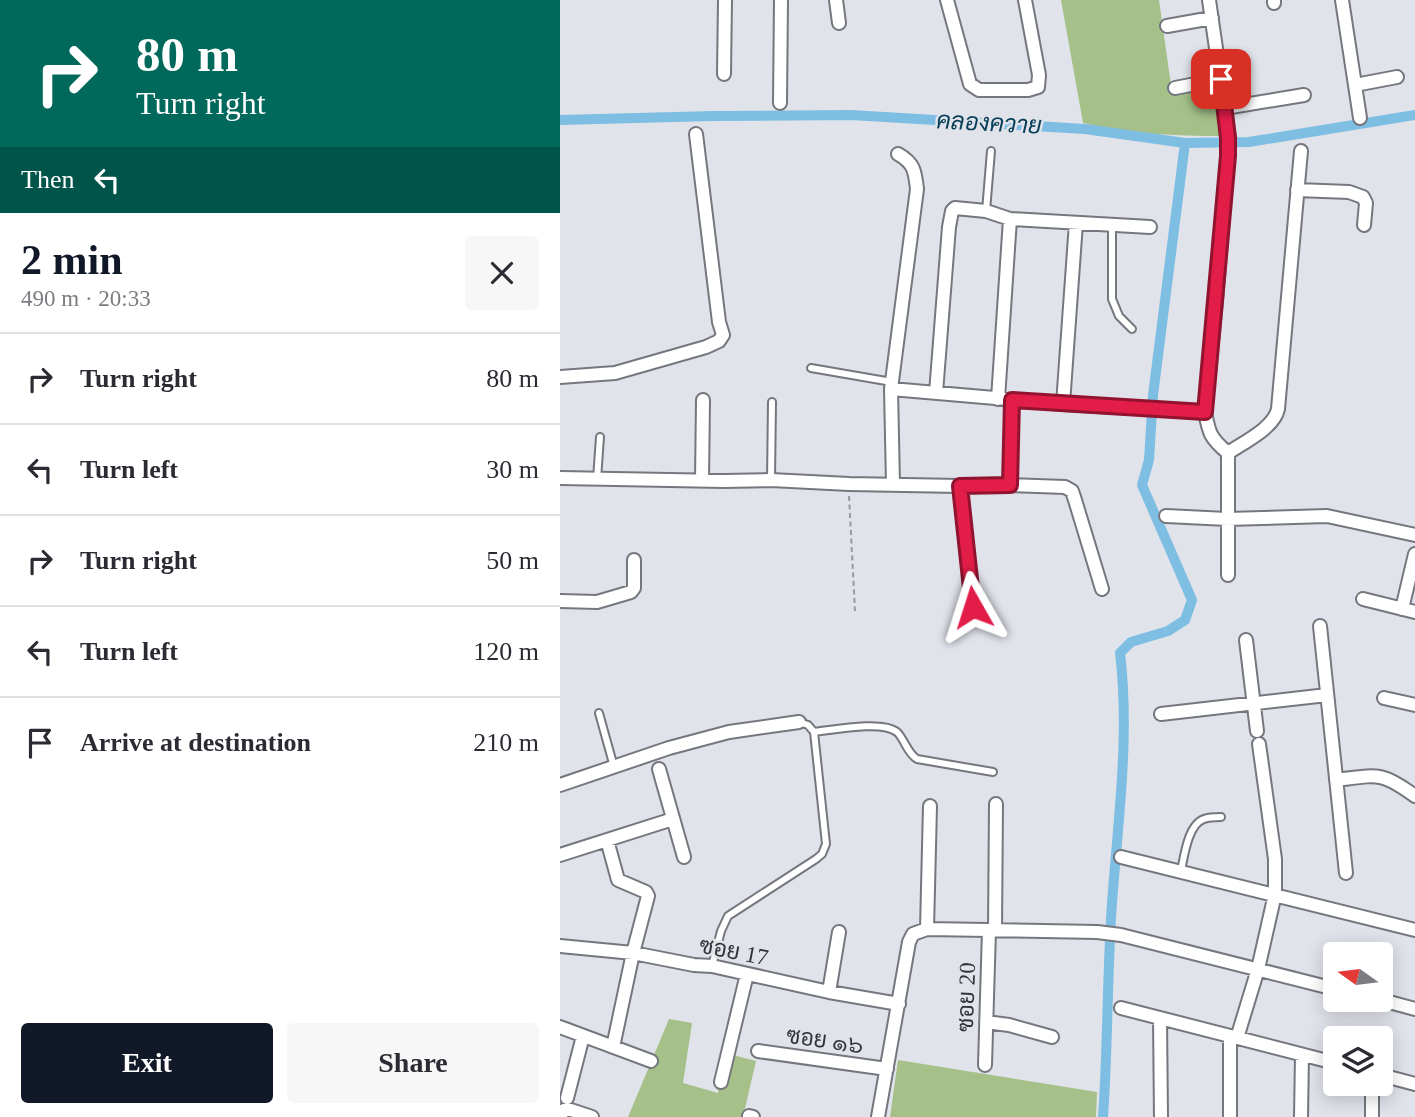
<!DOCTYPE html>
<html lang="en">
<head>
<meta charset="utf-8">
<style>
	:root { --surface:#fff; --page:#f7f7f7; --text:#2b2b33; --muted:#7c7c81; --line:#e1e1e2; --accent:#111827 }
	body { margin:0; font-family:"Times New Roman",Sarabun,serif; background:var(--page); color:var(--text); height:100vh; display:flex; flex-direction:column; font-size:26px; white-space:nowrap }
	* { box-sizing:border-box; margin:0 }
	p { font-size:23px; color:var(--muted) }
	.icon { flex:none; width:38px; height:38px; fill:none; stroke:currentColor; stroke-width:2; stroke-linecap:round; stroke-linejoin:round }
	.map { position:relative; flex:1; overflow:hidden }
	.details { display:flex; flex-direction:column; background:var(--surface); width:560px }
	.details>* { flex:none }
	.guide { background:#00695c; color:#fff; overflow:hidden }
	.needle { width:46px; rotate:284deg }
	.fabs { position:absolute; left:763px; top:942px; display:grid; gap:14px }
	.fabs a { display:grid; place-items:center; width:70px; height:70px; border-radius:7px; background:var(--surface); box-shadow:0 4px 18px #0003; font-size:35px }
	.pin { position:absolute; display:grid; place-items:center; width:60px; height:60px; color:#fff; margin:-30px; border-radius:14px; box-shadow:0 4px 10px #0006 }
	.me { position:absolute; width:77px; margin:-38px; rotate:354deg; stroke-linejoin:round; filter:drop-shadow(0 0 5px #0008) }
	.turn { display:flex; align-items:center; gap:24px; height:147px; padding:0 21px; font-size:32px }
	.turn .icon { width:91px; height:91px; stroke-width:2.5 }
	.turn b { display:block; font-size:49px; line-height:60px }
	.then { display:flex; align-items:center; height:66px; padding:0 21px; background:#0003; gap:14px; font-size:26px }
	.round { display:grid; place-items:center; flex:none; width:74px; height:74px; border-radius:7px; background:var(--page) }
	.summary { display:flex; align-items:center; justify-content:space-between; height:119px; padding:0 21px }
	h1 { font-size:42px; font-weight:700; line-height:52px; color:var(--accent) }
	.button { display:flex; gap:14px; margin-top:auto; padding:14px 21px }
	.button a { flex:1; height:80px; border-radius:7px; background:var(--accent); color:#fff; font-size:28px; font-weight:700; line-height:80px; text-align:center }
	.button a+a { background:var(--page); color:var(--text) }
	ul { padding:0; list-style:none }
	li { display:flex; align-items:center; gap:21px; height:91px; padding:0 21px; border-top:2px solid var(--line) }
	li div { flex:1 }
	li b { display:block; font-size:26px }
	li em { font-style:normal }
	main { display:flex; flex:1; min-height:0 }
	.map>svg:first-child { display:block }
</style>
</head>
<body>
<main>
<section class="details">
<div class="guide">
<div class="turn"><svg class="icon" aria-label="right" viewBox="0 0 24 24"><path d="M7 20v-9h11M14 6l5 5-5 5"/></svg><div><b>80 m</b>Turn right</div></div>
<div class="then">Then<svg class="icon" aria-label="left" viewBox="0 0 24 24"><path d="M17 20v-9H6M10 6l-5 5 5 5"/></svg></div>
</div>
<div class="summary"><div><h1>2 min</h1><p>490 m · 20:33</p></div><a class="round"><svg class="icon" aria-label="close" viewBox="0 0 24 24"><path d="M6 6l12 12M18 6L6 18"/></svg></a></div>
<ul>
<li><svg class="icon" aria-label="right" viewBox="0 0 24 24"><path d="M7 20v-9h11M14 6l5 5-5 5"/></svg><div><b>Turn right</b></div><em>80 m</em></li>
<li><svg class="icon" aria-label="left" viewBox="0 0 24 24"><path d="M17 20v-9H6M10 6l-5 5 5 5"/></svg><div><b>Turn left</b></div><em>30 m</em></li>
<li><svg class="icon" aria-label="right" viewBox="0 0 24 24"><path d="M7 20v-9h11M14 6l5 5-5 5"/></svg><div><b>Turn right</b></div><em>50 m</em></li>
<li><svg class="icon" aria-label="left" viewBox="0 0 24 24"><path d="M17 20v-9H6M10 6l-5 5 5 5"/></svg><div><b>Turn left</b></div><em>120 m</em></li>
<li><svg class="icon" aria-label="arrive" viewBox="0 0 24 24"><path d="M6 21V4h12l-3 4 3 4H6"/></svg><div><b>Arrive at destination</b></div><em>210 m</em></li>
</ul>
<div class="button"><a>Exit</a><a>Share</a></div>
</section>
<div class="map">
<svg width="855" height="1117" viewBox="0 0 855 1117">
	<rect width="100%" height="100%" fill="#e1e3eb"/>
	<path fill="#a5c189" d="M 501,0 L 599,0 L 612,92 L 655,84 L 662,136 C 616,136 568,134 523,123 Z
		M 109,1019 L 132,1023 L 123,1083 L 158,1093 L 161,1052 L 196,1061 L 183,1117 L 68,1117 Z
		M 338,1060 L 537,1092 L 536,1117 L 330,1117 Z"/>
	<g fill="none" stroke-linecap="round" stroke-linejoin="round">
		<path stroke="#7ebee2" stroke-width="10" d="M 0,120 L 153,116 L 291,115 L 525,129 L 625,143 L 689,142 L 855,115
			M 543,1117 C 548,1046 547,974 552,903 C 558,820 570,736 560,653 L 571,642 L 608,631 L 625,620 L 632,600 L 582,485 L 589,460 L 593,395 L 625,143"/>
		<defs>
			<path id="service" d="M 426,211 L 431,151
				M 552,225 L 552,299 L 559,316 L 572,329
				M 251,368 L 332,382
				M 37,479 L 40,437
				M 211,480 L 212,402
				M 39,713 L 54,767
				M 254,732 C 273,730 322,720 337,732 C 345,740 347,753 357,759 L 433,772
				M 621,871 C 624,857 628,824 644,819 C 649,817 656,817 661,817
				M 152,966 L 161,931 L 168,916 L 256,859 L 262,854 L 266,844 L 254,732 L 248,725 L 239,722"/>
			<path id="minor" d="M 276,0 L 279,23
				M 387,0 L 410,84 L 419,90 L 468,90 L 478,87 L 479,75 L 465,0
				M 649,0 L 669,138 L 656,301 L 645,412 C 649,433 650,438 668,453 L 668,575
				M 714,0 L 714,3
				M 782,0 L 800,118
				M 607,26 L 652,18
				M 164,74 L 165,0
				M 795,85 L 837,77
				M 615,88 L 661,79
				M 220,103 L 221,0
				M 665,108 L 744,95
				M 737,190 L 789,192 L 803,197 L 806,203 L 804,225
				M 0,377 L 55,373 L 146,347 L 159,341 L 163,335 L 159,322 L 136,134
				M 331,389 L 503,404 L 645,412
				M 376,393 L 389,227 L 392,211 L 395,208 L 426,211 L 450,219 L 590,227
				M 438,399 L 450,219
				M 503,404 L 516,223
				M 668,453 C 684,442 714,428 718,409 L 741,151
				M 0,478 L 164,481 L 211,480 L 289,484 L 400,486 L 450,485 L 505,487 L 512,491 L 515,500 L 542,589
				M 142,480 L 143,400
				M 333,484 L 331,389 L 357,189 C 355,171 354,163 338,154
				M 450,485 L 452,400
				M 400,486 L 413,607
				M 606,516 L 667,519 L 767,516 L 855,535
				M 803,599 L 855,612
				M 0,601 L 37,602 L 71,592 L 74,588 L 74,560
				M 842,609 L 855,554
				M 760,626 L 786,873
				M 686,640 L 697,731
				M 824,698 L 855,705
				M 601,714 L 767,695
				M 99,769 L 124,857
				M 776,780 C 817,775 821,771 855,796
				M 0,785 L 109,748 L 169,732 L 239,722
				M 47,840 L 58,880 L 86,892 L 88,896 L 73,953 L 53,1047
				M 0,855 L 113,819
				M 561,857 L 855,930
				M 367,929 L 370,806
				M 435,930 L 436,804
				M 0,946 L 73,953 L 134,965 L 152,966 L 269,992 L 339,1004
				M 269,992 L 279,932
				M 818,999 L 855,1009
				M 561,1008 L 775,1063
				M 600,1018 L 601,1117
				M 426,1022 L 449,1025 L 492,1037
				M 0,1027 L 91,1061
				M 677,1038 L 698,969 L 715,894 L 715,859 L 699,744
				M 198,1051 L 327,1069
				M 425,1065 L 429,930
				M 821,1075 L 855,1084
				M 161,1082 L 187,974
				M 812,1083 L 812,1117
				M 7,1098 L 23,1036
				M 189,1116 L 193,1117
				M 0,1117 L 4,1110 L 11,1110 L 32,1117
				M 318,1117 L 349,942 L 353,934 L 367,929 L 537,932 L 561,935 L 775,989
				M 670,1117 L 670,1037
				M 741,1117 L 742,1055"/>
		</defs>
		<use href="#service" stroke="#75777e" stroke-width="10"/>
		<use href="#minor" stroke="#75777e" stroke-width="16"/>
		<path stroke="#97989e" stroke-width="2" stroke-dasharray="5 3.5" stroke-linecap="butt" d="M 289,496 L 295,611"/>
		<use href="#service" stroke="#fff" stroke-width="6"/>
		<use href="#minor" stroke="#fff" stroke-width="12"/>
	</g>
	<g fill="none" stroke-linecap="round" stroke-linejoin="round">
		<defs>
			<path id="route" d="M 413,607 L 400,486 L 450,485 L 452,400 L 645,412 L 668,156 L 668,138 L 661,79"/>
		</defs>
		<use href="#route" stroke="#92132f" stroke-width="18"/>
		<use href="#route" stroke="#e11d48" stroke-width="12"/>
	</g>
	<g text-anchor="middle" stroke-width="5" stroke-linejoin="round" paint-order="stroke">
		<g font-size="23" fill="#343438" stroke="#e1e3eb">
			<text transform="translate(174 951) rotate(11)" y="8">ซอย 17</text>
			<text transform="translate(406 997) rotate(-88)" y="8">ซอย 20</text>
			<text transform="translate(265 1040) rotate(8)" y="8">ซอย ๑๖</text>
		</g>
		<g font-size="24" font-style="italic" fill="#073e57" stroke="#e1e3eb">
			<text transform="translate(429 123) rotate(3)" y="8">คลองควาย</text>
		</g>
	</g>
</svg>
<div class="fabs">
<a><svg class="needle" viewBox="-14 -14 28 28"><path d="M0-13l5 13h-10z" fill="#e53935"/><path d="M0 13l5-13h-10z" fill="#7c7c81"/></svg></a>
<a><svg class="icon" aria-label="layers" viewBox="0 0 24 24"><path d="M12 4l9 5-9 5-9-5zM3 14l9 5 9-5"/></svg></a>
</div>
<div class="pin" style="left:661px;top:79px;background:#d93025"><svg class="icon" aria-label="arrive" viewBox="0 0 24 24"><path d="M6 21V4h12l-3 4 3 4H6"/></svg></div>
<svg class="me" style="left:413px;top:607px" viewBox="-20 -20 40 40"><path d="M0-17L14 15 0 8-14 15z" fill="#e11d48" stroke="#fff" stroke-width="4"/></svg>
</div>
</main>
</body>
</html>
